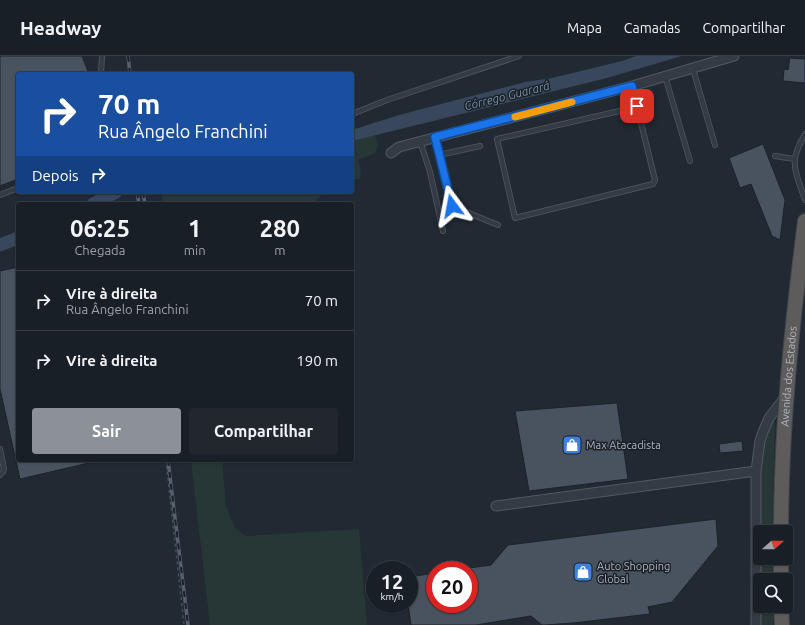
<!DOCTYPE html>
<html lang="pt">
<head>
<meta charset="utf-8">
<style>
	:root { --surface:#191f26; --page:#22272e; --text:#f1f3f6; --muted:#9fa2a7; --line:#373d43; --accent:#8c9099 }
	body { margin:0; font-family:Ubuntu,sans-serif; background:var(--page); color:var(--text); height:100vh; display:flex; flex-direction:column; font-size:15px; white-space:nowrap }
	* { box-sizing:border-box; margin:0 }
	p { font-size:13px; color:var(--muted) }
	.icon { flex:none; width:22px; height:22px; fill:none; stroke:currentColor; stroke-width:2; stroke-linecap:round; stroke-linejoin:round }
	.map { position:relative; flex:1; overflow:hidden }
	.side { position:absolute; left:16px; top:146px; width:338px; height:260px; display:flex; flex-direction:column; background:var(--surface); border-radius:4px; box-shadow:0 1px 3px #0004,0 0 0 1px var(--line) }
	.side>* { flex:none }
	.banner { position:absolute; left:16px; top:16px; width:338px; height:122px; border-radius:4px; box-shadow:0 1px 3px #0004,0 0 0 1px var(--line); background:#1a4fa0; color:#fff; overflow:hidden }
	.needle { width:26px; rotate:69deg }
	.fabs { position:absolute; left:753px; top:469px; display:grid; gap:8px }
	.fabs a { display:grid; place-items:center; width:40px; height:40px; border-radius:4px; background:var(--surface); box-shadow:0 1px 3px #0004,0 0 0 1px var(--line); font-size:20px }
	.speed { position:absolute; left:366px; top:505px; display:flex; gap:8px; font-size:20px; font-weight:700; text-align:center }
	.speed>* { display:grid; place-content:center; width:52px; height:52px; border-radius:50%; background:var(--surface); box-shadow:0 1px 3px #0004,0 0 0 1px var(--line); line-height:1 }
	.speed small { font-size:10px; font-weight:400 }
	.speed .limit { border:6px solid #d22; background:#fff; color:#111 }
	.pin { position:absolute; display:grid; place-items:center; width:34px; height:34px; color:#fff; margin:-17px; border-radius:8px; box-shadow:0 2px 6px #0006 }
	.me { position:absolute; width:44px; margin:-22px; rotate:347deg; stroke-linejoin:round; filter:drop-shadow(0 0 3px #0008) }
	.turn { display:flex; align-items:center; gap:14px; height:84px; padding:0 16px; font-size:18px }
	.turn .icon { width:52px; height:52px; stroke-width:2.5 }
	.turn b { display:block; font-size:28px; line-height:34px }
	.then { display:flex; align-items:center; height:38px; padding:0 16px; background:#0003; gap:8px; font-size:15px }
	.eta { display:flex; justify-content:space-evenly; align-items:center; height:68px; text-align:center }
	.eta b { font-size:24px; font-weight:700; line-height:28px }
	.action { display:flex; gap:8px; margin-top:auto; padding:8px 16px }
	.action a { flex:1; height:46px; border-radius:4px; background:var(--accent); color:#fff; font-size:16px; font-weight:700; line-height:46px; text-align:center }
	.action a+a { background:var(--page); color:var(--text) }
	ul { padding:0; list-style:none }
	li { display:flex; align-items:center; gap:12px; height:60px; padding:0 16px; border-top:1px solid var(--line) }
	li div { flex:1 }
	li b { display:block; font-size:15px }
	li em { font-style:normal }
	header { display:flex; align-items:center; gap:24px; box-sizing:border-box; height:56px; padding:0 20px; background:var(--surface); border-bottom:1px solid var(--line) }
	header strong { font-size:19px }
	nav { display:flex; gap:22px; margin-inline-start:auto; font-size:14px }
	.map>svg:first-child { display:block }
</style>
</head>
<body>
<header>
<strong>Headway</strong>
<nav><a>Mapa</a><a>Camadas</a><a>Compartilhar</a></nav>
</header>
<div class="map">
<svg width="805" height="569" viewBox="0 0 805 569">
	<rect width="100%" height="100%" fill="#212933"/>
	<path fill="#263736" d="M 375,79 L 378,90 L 375,97 L 358,104 L 361,116 L 360,123 L 352,124 L 352,85 Z
		M 161,136 L 324,136 L 313,148 L 163,148 Z
		M 775,361 L 773,435 L 773,476 L 761,476 C 761,442 753,389 775,361 Z
		M 191,404 L 222,404 L 226,450 L 235,472 L 246,480 L 359,473 L 367,569 L 210,569 Z
		M 761,502 L 773,502 L 773,524 L 761,524 Z
		M 761,550 L 773,550 L 773,569 L 761,569 Z"/>
	<path fill="#38475b" d="M 636,0 L 682,0 L 607,22 L 352,85 L 352,74 L 399,59 L 525,26 L 552,22 L 622,5 Z"/>
	<g fill="none" stroke-linecap="round" stroke-linejoin="round">
		<path stroke="#38475b" stroke-width="13" d="M 93,148 L 116,136
			M 0,189 L 18,182"/>
	</g>
	<path fill="#49535f" stroke="#1c222a" d="M 0,0 L 82,0 L 89,18 L 18,18 L 18,123 L 0,130 Z
		M 790,2 L 805,3 L 805,27 L 783,25 L 784,13 L 788,14 Z
		M 763,88 L 785,144 L 780,184 L 772,180 L 751,128 L 740,132 L 729,102 Z
		M 18,211 L 18,404 L 17,404 L 93,404 L 93,406 L 20,423 L 0,333 L 0,215 Z
		M 617,347 L 628,423 L 529,435 L 515,355 Z
		M 742,385 L 743,395 L 720,397 L 719,388 Z
		M 716,463 L 718,490 L 672,546 L 648,551 L 650,558 L 573,567 L 545,569 L 542,569 L 531,560 L 476,569 L 411,569 L 408,548 L 409,521 L 435,517 L 435,548 L 469,548 L 469,512 L 491,509 L 508,489 Z"/>
	<g fill="none" stroke-linecap="round" stroke-linejoin="round">
		<defs>
			<path id="service" d="M 693,13 L 715,89
				M 101,18 L 102,0
				M 665,20 L 690,105
				M 632,30 L 655,124 L 653,128 L 515,162 L 497,83 L 637,51
				M 352,58 L 387,44 L 519,0
				M 805,78 C 788,107 795,114 805,144
				M 435,81 L 452,150 L 498,169
				M 420,85 L 430,116 L 443,175
				M 439,99 L 480,90
				M 775,100 L 795,103
				M 0,139 L 18,132
				M 0,393 L 4,413 L 3,416 L 0,419"/>
			<path id="minor" d="M 391,97 L 399,91 L 632,30 L 734,0
				M 496,450 L 756,415
				M 756,569 L 756,415 L 760,385 L 763,376 L 769,362 L 786,340"/>
			<g id="trunk">
				<path id="s1" d="M 781,476 C 781,372 792,269 805,165"/>
				<path d="M 781,502 L 781,524"/>
				<path d="M 781,550 L 782,569"/>
			</g>
		</defs>
		<use href="#service" stroke="#515962" stroke-width="6"/>
		<use href="#minor" stroke="#515962" stroke-width="11"/>
		<use href="#trunk" stroke="#3f464e" stroke-width="16"/>
		<path stroke="#425254" stroke-width="1.5" stroke-dasharray="3 3" stroke-linecap="butt" d="M 166,404 L 184,569"/>
		<use href="#service" stroke="#343b44" stroke-width="4.5"/>
		<use href="#minor" stroke="#343b44" stroke-width="9"/>
		<use href="#trunk" stroke="#5e5c5b" stroke-width="14"/>
		<defs>
			<path id="rail" d="M 128,0 L 130,18
				M 137,136 L 139,148
				M 143,136 L 145,148
				M 168,404 L 188,569"/>
		</defs>
		<use href="#rail" stroke="#565f6b" stroke-width="3.5"/>
		<use href="#rail" stroke="#1a2028" stroke-width="2" stroke-dasharray="6" stroke-linecap="butt"/>
	</g>
	<g fill="none" stroke-linecap="round" stroke-linejoin="round">
		<defs>
			<path id="route" d="M 452,150 L 435,81 L 632,30 L 637,50"/>
		</defs>
		<use href="#route" stroke="#114b97" stroke-width="10"/>
		<use href="#route" stroke="#1a73e8" stroke-width="7"/>
		<path stroke="#f59e0b" stroke-width="7" d="M 515,61 L 572,46"/>
	</g>
	<defs>
		<symbol id="shop-square" viewBox="-11 -11 22 22"><rect x="-9" y="-9" width="18" height="18" rx="4" fill="#3f7fe0" stroke="#1a2028"/><path d="M-5-2.5h2.3a2.7 3.5 0 0 1 5.4 0H5L5.5 6h-11ZM-1.5-2.5h3a1.5 2.3 0 0 0-3 0Z" fill="#fff"/></symbol>
	</defs>
	<g fill-rule="evenodd">
		<use href="#shop-square" x="561" y="378" width="22" height="22"/>
		<use href="#shop-square" x="572" y="505" width="22" height="22"/>
	</g>
	<g text-anchor="middle" stroke-width="3" stroke-linejoin="round" paint-order="stroke">
		<g font-size="11" fill="#aeb6c1" stroke="#1a2028">
			<text dy="4" stroke="none"><textPath href="#s1" startOffset="156">Avenida dos Estados</textPath></text>
		</g>
		<g font-size="11" fill="#aeb6c1" stroke="#1a2028" text-anchor="start">
			<text x="586" y="393">Max Atacadista</text>
			<text x="597" y="514">Auto Shopping<tspan x="597" dy="13">Global</tspan></text>
		</g>
		<g font-size="12" font-style="italic" fill="#798ea7" stroke="#1a2028">
			<text transform="translate(507 40) rotate(-14)" y="4">Córrego Guarará</text>
		</g>
	</g>
</svg>
<div class="fabs">
<a><svg class="needle" viewBox="-14 -14 28 28"><path d="M0-13l5 13h-10z" fill="#e53935"/><path d="M0 13l5-13h-10z" fill="#9fa2a7"/></svg></a>
<a><svg class="icon" aria-label="search" viewBox="0 0 24 24"><circle cx="10" cy="10" r="6"/><path d="M15 15l6 6"/></svg></a>
</div>
<div class="speed"><div>12<small>km/h</small></div><div class="limit">20</div></div>
<div class="pin" style="left:637px;top:50px;background:#d93025"><svg class="icon" aria-label="arrive" viewBox="0 0 24 24"><path d="M6 21V4h12l-3 4 3 4H6"/></svg></div>
<svg class="me" style="left:452px;top:150px" viewBox="-20 -20 40 40"><path d="M0-17L14 15 0 8-14 15z" fill="#1a73e8" stroke="#fff" stroke-width="4"/></svg>
<div class="banner">
<div class="turn"><svg class="icon" aria-label="right" viewBox="0 0 24 24"><path d="M7 20v-9h11M14 6l5 5-5 5"/></svg><div><b>70 m</b>Rua Ângelo Franchini</div></div>
<div class="then">Depois<svg class="icon" aria-label="right" viewBox="0 0 24 24"><path d="M7 20v-9h11M14 6l5 5-5 5"/></svg></div>
</div>
<section class="side">
<div class="eta">
<div><b>06:25</b><p>Chegada</p></div>
<div><b>1</b><p>min</p></div>
<div><b>280</b><p>m</p></div>
</div>
<ul>
<li><svg class="icon" aria-label="right" viewBox="0 0 24 24"><path d="M7 20v-9h11M14 6l5 5-5 5"/></svg><div><b>Vire à direita</b><p>Rua Ângelo Franchini</p></div><em>70 m</em></li>
<li><svg class="icon" aria-label="right" viewBox="0 0 24 24"><path d="M7 20v-9h11M14 6l5 5-5 5"/></svg><div><b>Vire à direita</b></div><em>190 m</em></li>
</ul>
<div class="action"><a>Sair</a><a>Compartilhar</a></div>
</section>
</div>
</body>
</html>
